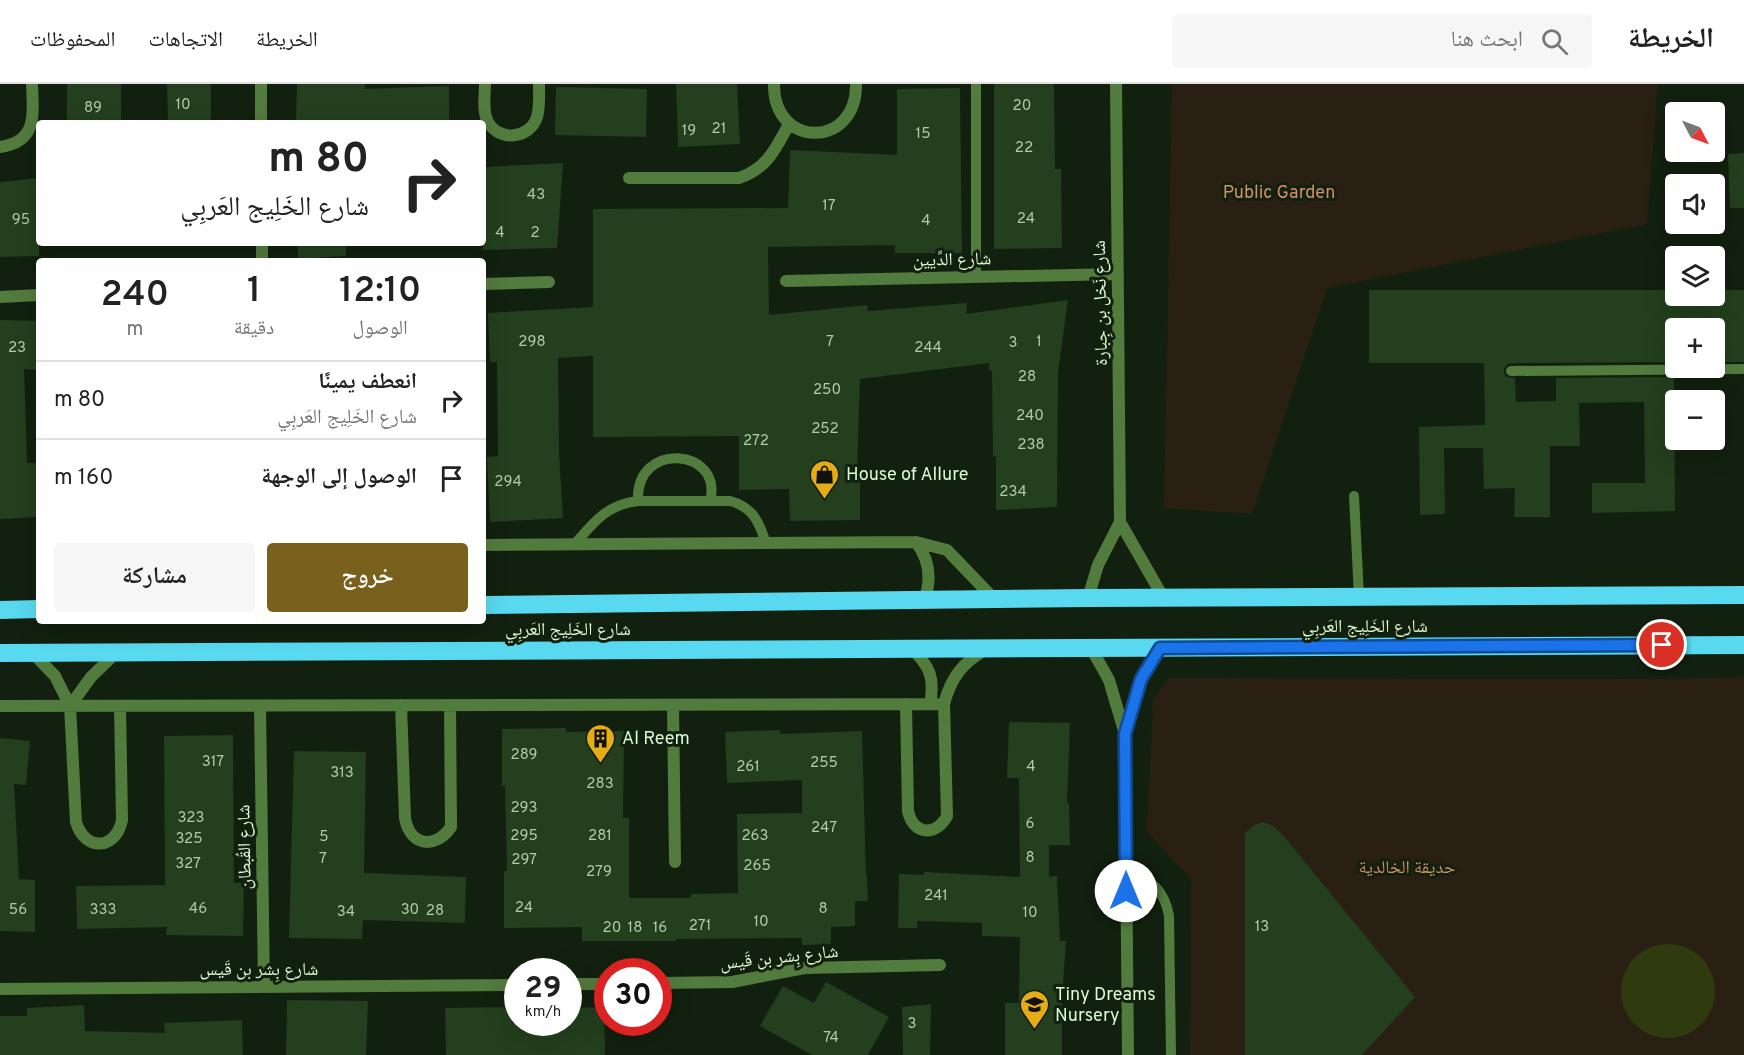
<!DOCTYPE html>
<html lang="ar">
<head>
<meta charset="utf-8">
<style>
	:root { --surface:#fff; --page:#f6f6f6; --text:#222; --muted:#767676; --line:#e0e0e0; --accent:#79601c }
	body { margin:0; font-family:Overpass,"Noto Naskh Arabic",sans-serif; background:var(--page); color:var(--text); direction:rtl; height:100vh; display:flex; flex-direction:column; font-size:22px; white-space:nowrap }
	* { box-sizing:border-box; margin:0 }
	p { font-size:20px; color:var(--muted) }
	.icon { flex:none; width:33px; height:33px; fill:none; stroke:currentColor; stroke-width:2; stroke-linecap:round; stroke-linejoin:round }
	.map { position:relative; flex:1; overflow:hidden; direction:ltr }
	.details { position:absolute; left:36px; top:174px; width:450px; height:366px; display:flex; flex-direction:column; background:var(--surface); border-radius:6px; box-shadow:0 6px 24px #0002; direction:rtl }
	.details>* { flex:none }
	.hud { position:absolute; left:36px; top:36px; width:450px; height:126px; border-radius:6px; box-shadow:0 6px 24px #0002; direction:rtl; background:#fff; color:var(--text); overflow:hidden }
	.needle { width:39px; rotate:131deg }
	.buttons { position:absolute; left:1665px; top:18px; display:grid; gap:12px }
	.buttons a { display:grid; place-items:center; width:60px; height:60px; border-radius:6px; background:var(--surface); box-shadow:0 6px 24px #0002; font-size:30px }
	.speed { position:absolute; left:504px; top:874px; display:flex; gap:12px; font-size:30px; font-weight:700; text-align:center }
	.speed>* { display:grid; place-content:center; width:78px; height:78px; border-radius:50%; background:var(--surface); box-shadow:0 6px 24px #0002; line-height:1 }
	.speed small { font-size:15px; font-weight:400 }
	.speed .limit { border:9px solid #d22; background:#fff; color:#111 }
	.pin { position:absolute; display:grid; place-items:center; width:51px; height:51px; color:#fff; margin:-26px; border:3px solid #fff; border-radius:50%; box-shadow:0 2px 6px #0007 }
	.me { position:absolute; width:66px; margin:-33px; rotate:0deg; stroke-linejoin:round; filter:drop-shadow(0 0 4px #0008) }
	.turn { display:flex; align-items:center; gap:21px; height:126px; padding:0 18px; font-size:27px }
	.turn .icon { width:78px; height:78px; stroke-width:2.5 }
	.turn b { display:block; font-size:42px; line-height:51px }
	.eta { display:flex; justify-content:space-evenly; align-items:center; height:102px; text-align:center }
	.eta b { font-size:36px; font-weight:600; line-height:42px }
	.cta { display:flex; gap:12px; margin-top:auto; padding:12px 18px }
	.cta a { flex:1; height:69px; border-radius:6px; background:var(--accent); color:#fff; font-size:24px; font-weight:600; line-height:69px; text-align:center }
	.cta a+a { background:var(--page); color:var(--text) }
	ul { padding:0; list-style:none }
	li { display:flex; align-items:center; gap:18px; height:78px; padding:0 18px; border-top:2px solid var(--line) }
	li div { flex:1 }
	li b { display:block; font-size:22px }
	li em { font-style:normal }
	header { display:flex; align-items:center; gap:36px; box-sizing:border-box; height:84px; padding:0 30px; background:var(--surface); border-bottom:2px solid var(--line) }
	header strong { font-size:28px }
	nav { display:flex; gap:33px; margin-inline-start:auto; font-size:21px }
	.search { width:420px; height:54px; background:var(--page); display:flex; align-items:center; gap:15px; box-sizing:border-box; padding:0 21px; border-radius:6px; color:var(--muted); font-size:22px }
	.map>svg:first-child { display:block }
</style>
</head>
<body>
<header>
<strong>الخريطة</strong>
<div class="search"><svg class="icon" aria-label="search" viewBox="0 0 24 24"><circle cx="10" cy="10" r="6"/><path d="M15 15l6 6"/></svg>ابحث هنا</div>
<nav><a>الخريطة</a><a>الاتجاهات</a><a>المحفوظات</a></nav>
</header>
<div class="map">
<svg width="1744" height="971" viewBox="0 0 1744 971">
	<rect width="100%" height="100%" fill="#12200f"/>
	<path fill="#292013" d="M 1172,0 L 1658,0 L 1647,140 L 1327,204 L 1252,430 L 1164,424 Z
		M 1744,593 L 1744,971 L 1190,971 L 1191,795 L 1147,748 L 1153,615 L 1169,594 L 1661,595 Z"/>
	<path fill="#2f3a0e" d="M1621 907a47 47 0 1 1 94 0a47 47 0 1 1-94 0Z"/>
	<path fill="#233f1d" d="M 67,0 L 121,0 L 121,39 L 67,39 Z
		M 167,0 L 211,0 L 211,39 L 168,39 Z
		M 297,0 L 365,0 L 365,5 L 449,2 L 449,39 L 296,39 Z
		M 676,0 L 737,0 L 740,60 L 678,63 Z
		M 994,0 L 1054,0 L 1055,85 L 1061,85 L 1062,164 L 994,165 Z
		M 556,3 L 647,5 L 646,53 L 555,51 Z
		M 960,4 L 962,169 L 895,169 L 895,161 L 768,163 L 769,231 L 868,221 L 867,227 L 967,219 L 966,230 L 1068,216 L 1058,288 L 1057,423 L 996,426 L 996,372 L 993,373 L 992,286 L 989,287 L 989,279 L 860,295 L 857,392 L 860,392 L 860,436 L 790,437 L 789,405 L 739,406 L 739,352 L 593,353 L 593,272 L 558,274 L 559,369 L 563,434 L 490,438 L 487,373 L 498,372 L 497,278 L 490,278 L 488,229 L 593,223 L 593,125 L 788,124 L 790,66 L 897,71 L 897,5 Z
		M 1744,69 L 1744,124 L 1730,124 L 1728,70 Z
		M 563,79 L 557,164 L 483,166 L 483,83 Z
		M 39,94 L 39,172 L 0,173 L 0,98 Z
		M 298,159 L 346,159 L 346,172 L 298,175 Z
		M 1369,206 L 1676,206 L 1676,212 L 1714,212 L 1714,206 L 1744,206 L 1744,278 L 1714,278 L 1714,244 L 1676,244 L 1676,278 L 1515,279 L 1508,280 L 1504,284 L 1504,290 L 1507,293 L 1515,294 L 1516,318 L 1556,317 L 1556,294 L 1674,293 L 1675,427 L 1592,429 L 1592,399 L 1645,399 L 1644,318 L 1579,319 L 1580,362 L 1550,362 L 1550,433 L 1514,433 L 1515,404 L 1484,405 L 1483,364 L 1444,364 L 1445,430 L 1420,431 L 1419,343 L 1485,341 L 1484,279 L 1369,279 Z
		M 0,236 L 39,237 L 39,286 L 24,285 L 27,379 L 39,379 L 39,433 L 0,435 Z
		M 1009,638 L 1070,639 L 1067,719 L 1069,719 L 1070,761 L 1049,761 L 1049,793 L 1057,792 L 1060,857 L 1066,857 L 1062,915 L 1062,971 L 1005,971 L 1005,919 L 1019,919 L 1020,853 L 982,852 L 982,839 L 917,837 L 917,844 L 898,844 L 899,790 L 924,791 L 924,788 L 1020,793 L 1019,694 L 1007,694 Z
		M 566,644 L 566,648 L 624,647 L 623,734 L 629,734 L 629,814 L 691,814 L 691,810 L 738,809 L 737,730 L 802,729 L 802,696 L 727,699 L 725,648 L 780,646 L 780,650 L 862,647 L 866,791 L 867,791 L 868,817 L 855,817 L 855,842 L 831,843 L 831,860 L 802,861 L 802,854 L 676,855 L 676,857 L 582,857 L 582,843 L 504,844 L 504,787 L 507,787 L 505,702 L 502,702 L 502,645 Z
		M 233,651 L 234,799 L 244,799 L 243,852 L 166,851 L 167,843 L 77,845 L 76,802 L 165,801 L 164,652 Z
		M 0,654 L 30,657 L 26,701 L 14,700 L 19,795 L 35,796 L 35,848 L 0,847 Z
		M 294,667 L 366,668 L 364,789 L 466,793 L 465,839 L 363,836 L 362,855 L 289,854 Z
		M 1263,738 L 1273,742 L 1282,750 L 1415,913 L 1362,971 L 1245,971 L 1245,749 L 1254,741 Z
		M 826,898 L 889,933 L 868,971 L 812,971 L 760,942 L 783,902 L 814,919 Z
		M 287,916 L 368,917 L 366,971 L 286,971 Z
		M 931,920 L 930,971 L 903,971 L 902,923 Z
		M 84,921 L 85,947 L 165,949 L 164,939 L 242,936 L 243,971 L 0,971 L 0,932 L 27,932 L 27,924 Z
		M 512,923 L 512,939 L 568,939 L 568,924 L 604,923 L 605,971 L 446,971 L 445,924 Z"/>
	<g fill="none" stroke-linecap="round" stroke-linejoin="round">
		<path stroke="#527b3e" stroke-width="10" d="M 976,193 L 976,0
			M 1511,287 L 1744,285
			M 1354,412 L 1359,513
			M 638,417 C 635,356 724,364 710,417
			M 574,461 C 594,438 606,421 638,417 L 730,417 C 753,423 759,438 766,459
			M 1126,784 C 1150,797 1164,803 1169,832 L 1171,971"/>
		<path stroke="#527b3e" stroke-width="12" d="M 261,0 L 261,39
			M 485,0 C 485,12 482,27 488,38 C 499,58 530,55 537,33 C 540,23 539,11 539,0
			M 774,0 C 773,65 857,65 856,0
			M 1116,0 L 1120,438 L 1163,513
			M 0,63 C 38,58 33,30 32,0
			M 629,94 L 739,94 C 767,85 776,64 789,40
			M 262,159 L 262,177
			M 786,197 L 1118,190
			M 483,200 L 549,198
			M 0,213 L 39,211
			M 916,458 C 930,476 932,495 924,517
			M 483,461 L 916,458 L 947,466 L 995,516
			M 1088,514 L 1098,481 L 1120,438
			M 911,564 C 930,582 935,594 930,620
			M 1091,564 L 1109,596 L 1125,650 L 1128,971
			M 33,569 L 55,592 L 70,622 L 76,738 C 85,768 116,766 122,736 L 120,622
			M 906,620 L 908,727 C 913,751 936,753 947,732 L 944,620 C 951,594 962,579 985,566
			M 401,621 L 405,734 C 410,762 435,766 451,743 L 450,621
			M 673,621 L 675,778
			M 0,622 L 944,620
			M 70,622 L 91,593 L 117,568
			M 260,622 L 264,903
			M 1125,649 C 1133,617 1141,591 1160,564
			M 658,899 L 732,898 L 805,884 L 940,881
			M 568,900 L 608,900
			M 0,905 L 518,901"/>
		<path stroke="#58d9f0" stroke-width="18" d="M 483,521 L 1088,514 L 1744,511
			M 0,526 L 39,525
			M 0,569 L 1744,561"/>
	</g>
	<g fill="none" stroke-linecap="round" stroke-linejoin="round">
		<defs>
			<path id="route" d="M 1126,807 L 1125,650 L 1141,595 L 1160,564 L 1662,561"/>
		</defs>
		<use href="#route" stroke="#114b97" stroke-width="15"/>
		<use href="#route" stroke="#1a73e8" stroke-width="10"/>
	</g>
	<defs>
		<symbol id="shop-pin" viewBox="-11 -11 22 30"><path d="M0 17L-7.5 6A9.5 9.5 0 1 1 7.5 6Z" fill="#e4ac15" stroke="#12200f"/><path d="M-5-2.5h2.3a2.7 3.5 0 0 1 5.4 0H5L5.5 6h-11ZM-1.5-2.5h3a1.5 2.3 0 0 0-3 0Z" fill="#111"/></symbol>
		<symbol id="building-pin" viewBox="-11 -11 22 30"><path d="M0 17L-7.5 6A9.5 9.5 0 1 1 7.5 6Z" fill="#e4ac15" stroke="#12200f"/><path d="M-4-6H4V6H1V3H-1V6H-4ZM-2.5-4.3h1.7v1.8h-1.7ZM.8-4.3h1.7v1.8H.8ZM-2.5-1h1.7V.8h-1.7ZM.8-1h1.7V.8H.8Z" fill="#111"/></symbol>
		<symbol id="school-pin" viewBox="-11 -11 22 30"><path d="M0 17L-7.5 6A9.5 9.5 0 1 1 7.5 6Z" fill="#e4ac15" stroke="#12200f"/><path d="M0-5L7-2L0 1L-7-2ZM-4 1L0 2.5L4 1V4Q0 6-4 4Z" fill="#111"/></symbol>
	</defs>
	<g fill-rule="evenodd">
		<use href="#shop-pin" x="808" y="374" width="33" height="45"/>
		<use href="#building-pin" x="584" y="638" width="33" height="45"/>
		<use href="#school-pin" x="1018" y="904" width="33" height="45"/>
	</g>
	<g text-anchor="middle" stroke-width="6" stroke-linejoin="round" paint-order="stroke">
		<g font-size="15" fill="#aecca5">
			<text x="183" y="25">10</text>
			<text x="1022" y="26">20</text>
			<text x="93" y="28">89</text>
			<text x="719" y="49">21</text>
			<text x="689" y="51">19</text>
			<text x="923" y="54">15</text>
			<text x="1024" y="68">22</text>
			<text x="536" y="115">43</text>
			<text x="829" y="126">17</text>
			<text x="1026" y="139">24</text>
			<text x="21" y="140">95</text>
			<text x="926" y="141">4</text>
			<text x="500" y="153">4</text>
			<text x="535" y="153">2</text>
			<text x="532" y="262">298</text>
			<text x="830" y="262">7</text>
			<text x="1039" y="262">1</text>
			<text x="1013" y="263">3</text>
			<text x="17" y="268">23</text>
			<text x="928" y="268">244</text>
			<text x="1027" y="297">28</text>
			<text x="827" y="310">250</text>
			<text x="1030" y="336">240</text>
			<text x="825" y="349">252</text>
			<text x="756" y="361">272</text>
			<text x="1031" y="365">238</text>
			<text x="508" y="402">294</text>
			<text x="1013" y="412">234</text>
			<text x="524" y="675">289</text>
			<text x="213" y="682">317</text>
			<text x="824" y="683">255</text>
			<text x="748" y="687">261</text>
			<text x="1031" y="687">4</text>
			<text x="342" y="693">313</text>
			<text x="600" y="704">283</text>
			<text x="524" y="728">293</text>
			<text x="191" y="738">323</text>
			<text x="1030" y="744">6</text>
			<text x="824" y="748">247</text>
			<text x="524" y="756">295</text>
			<text x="600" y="756">281</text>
			<text x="755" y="756">263</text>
			<text x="324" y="757">5</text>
			<text x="189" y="759">325</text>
			<text x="1030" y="778">8</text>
			<text x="323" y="779">7</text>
			<text x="524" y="780">297</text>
			<text x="188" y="784">327</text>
			<text x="757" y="786">265</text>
			<text x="599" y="792">279</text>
			<text x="936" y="816">241</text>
			<text x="524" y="828">24</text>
			<text x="198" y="829">46</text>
			<text x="823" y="829">8</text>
			<text x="18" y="830">56</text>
			<text x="103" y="830">333</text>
			<text x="410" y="830">30</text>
			<text x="435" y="831">28</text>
			<text x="346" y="832">34</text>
			<text x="1030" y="833">10</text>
			<text x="761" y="842">10</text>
			<text x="700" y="846">271</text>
			<text x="1262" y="847">13</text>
			<text x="612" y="848">20</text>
			<text x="635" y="848">18</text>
			<text x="660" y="848">16</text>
			<text x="912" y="944">3</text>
			<text x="831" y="958">74</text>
		</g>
		<g font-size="18" fill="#d48f65" stroke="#12200f">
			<text x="1279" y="114">Public Garden</text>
			<text x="1407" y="789">حديقة الخالدية</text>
		</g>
		<g font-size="18" fill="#ddfbd2" stroke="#12200f">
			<text transform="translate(952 175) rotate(-1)" y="6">شارع الدِّيين</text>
			<text transform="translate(1100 219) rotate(-91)" y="6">شارع نَخل بن جِبارة</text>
			<text x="1365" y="548">شارع الخَلِيج العَربِي</text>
			<text x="568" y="551">شارع الخَلِيج العَربِي</text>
			<text transform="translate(244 763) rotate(-91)" y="6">شارع القُبطان</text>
			<text transform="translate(779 873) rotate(-6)" y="6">شارع بِشر بن قَيس</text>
			<text x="259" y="891">شارع بِشر بن قَيس</text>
		</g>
		<g font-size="18" fill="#ddfbd2" stroke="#12200f" text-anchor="start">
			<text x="846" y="396">House of Allure</text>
			<text x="622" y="660">Al Reem</text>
			<text x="1055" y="916">Tiny Dreams<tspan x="1055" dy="21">Nursery</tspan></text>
		</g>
	</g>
</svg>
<div class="buttons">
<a><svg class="needle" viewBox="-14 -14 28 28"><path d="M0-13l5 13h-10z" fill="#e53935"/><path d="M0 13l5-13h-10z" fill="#767676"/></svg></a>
<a><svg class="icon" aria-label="sound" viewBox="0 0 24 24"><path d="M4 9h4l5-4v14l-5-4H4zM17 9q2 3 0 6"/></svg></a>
<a><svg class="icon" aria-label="layers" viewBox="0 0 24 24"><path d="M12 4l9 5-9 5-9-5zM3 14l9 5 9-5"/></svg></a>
<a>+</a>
<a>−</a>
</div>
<div class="speed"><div>29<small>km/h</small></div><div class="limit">30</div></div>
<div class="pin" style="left:1662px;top:561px;background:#d93025"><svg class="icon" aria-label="arrive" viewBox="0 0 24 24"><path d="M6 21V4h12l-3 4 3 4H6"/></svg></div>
<svg class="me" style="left:1126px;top:807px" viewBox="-20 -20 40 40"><circle r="19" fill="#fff"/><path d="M0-13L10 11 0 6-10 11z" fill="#1a73e8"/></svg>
<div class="hud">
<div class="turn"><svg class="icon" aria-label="right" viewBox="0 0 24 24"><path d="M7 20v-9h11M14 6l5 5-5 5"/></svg><div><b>80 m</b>شارع الخَلِيج العَربِي</div></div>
</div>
<section class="details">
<div class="eta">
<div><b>12:10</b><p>الوصول</p></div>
<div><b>1</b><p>دقيقة</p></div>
<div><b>240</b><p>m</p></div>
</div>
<ul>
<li><svg class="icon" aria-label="right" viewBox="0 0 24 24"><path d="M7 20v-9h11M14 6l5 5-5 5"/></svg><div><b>انعطف يمينًا</b><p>شارع الخَلِيج العَربِي</p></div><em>80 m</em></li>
<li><svg class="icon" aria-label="arrive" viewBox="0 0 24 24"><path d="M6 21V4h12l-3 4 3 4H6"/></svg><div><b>الوصول إلى الوجهة</b></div><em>160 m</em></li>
</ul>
<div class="cta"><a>خروج</a><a>مشاركة</a></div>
</section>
</div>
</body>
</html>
